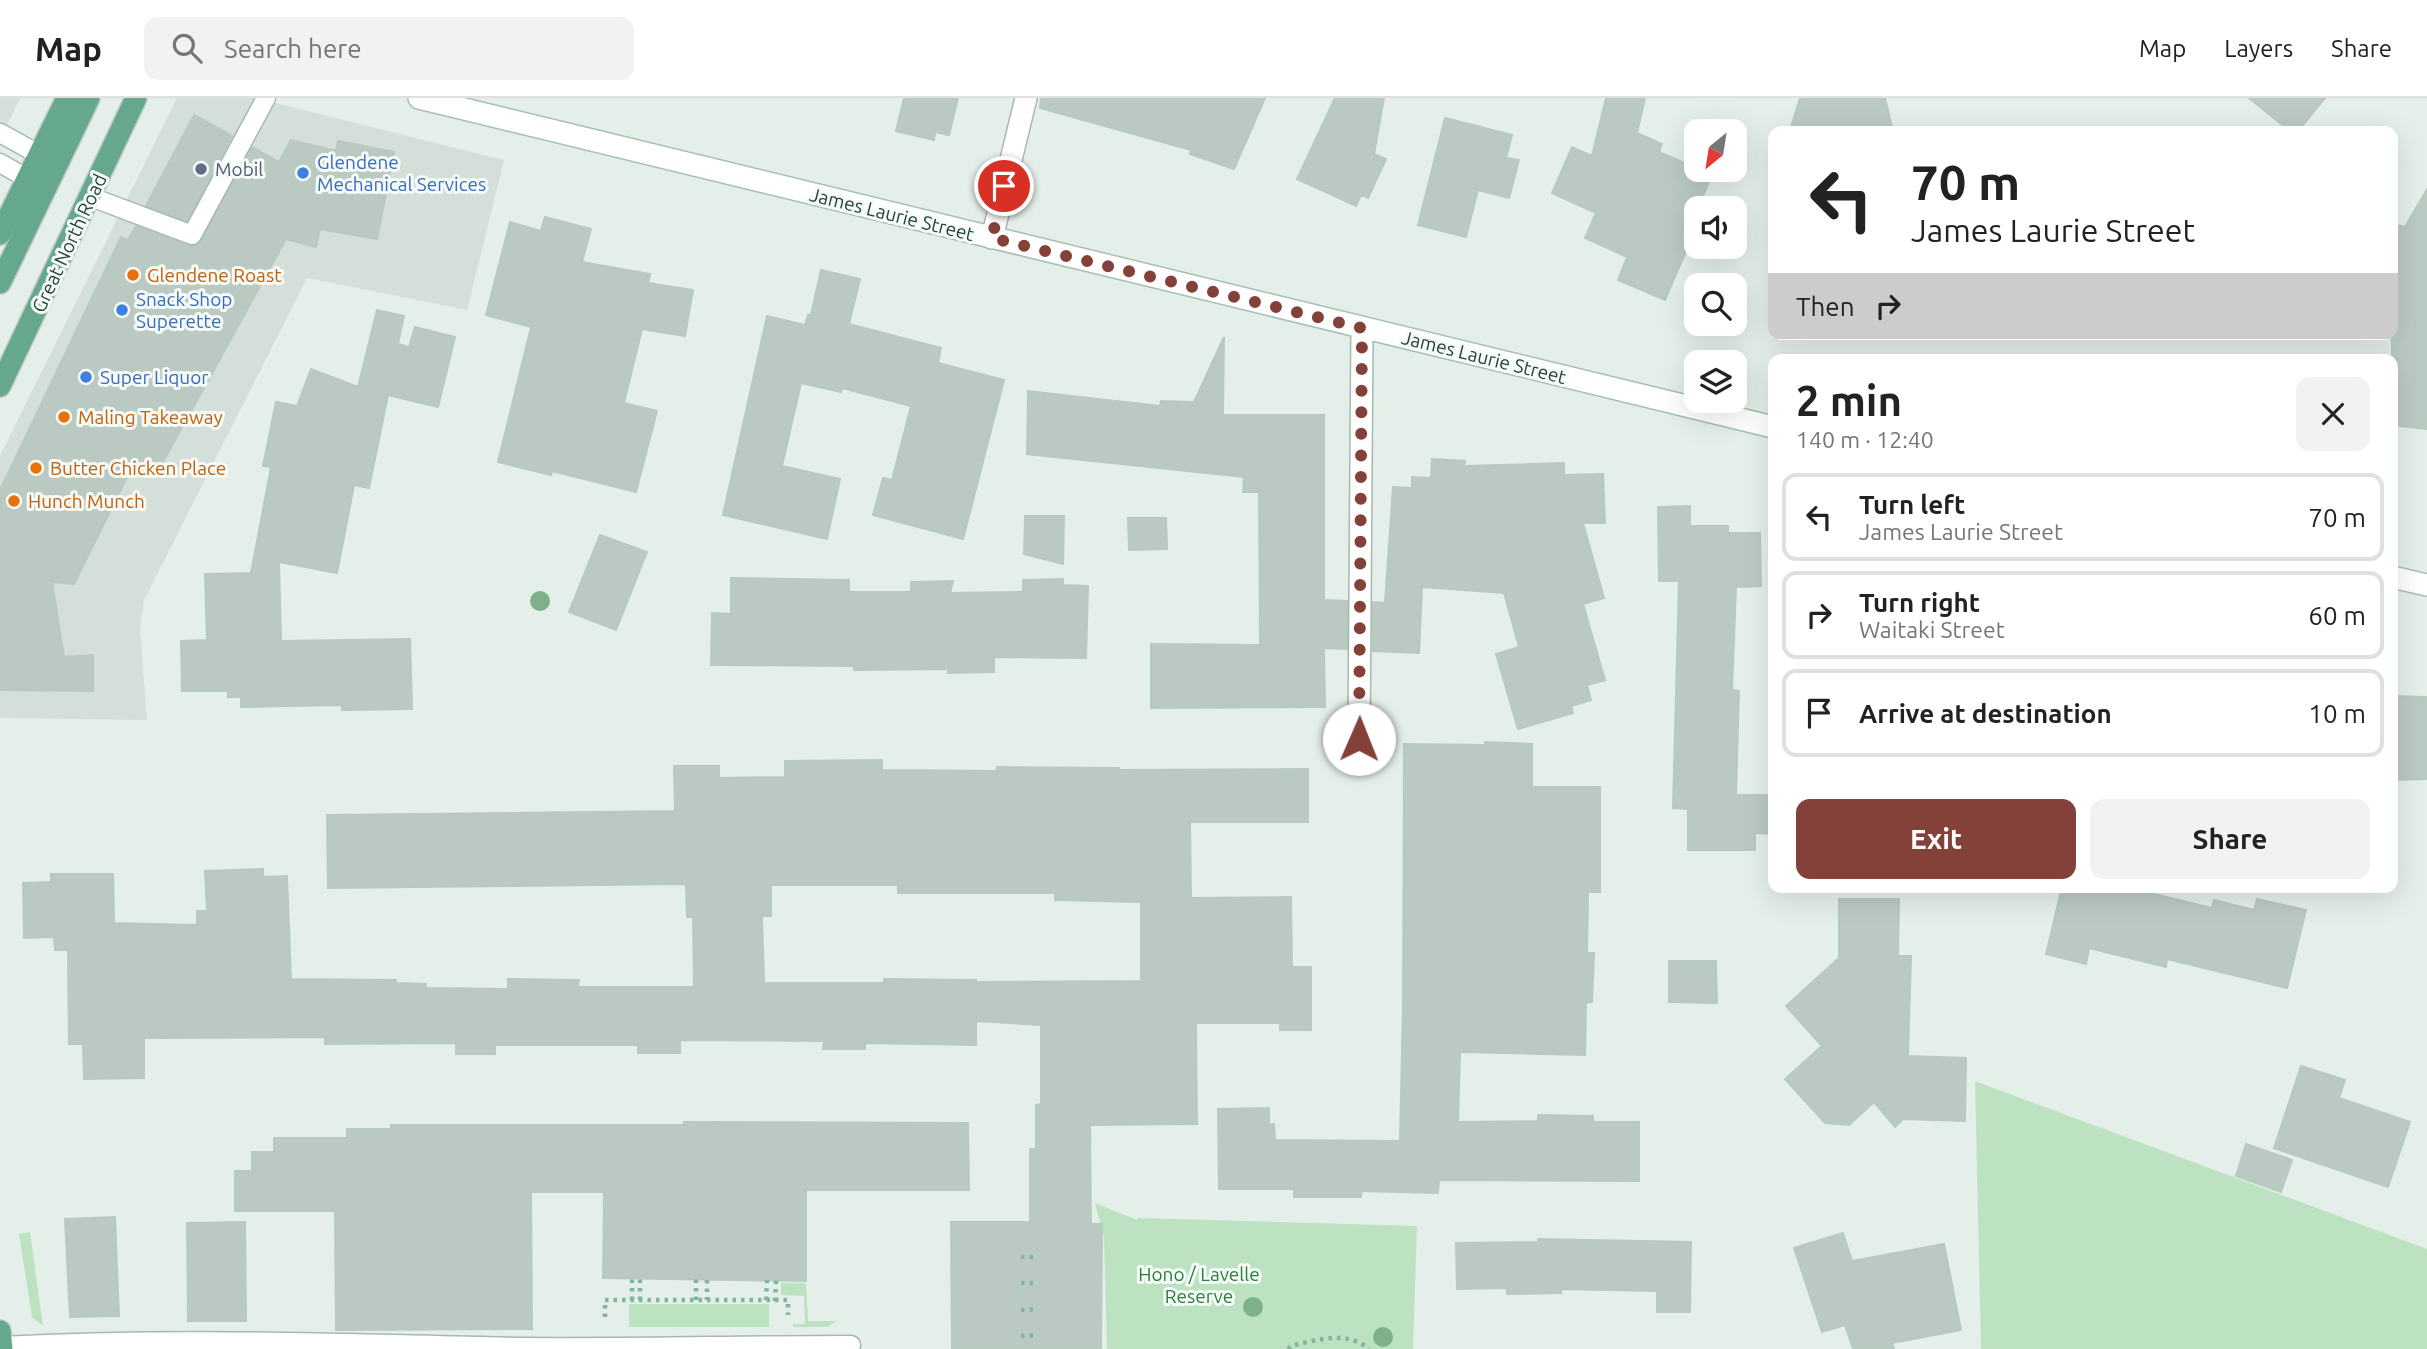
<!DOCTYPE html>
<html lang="en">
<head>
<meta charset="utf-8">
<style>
	:root { --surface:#fff; --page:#f2f2f2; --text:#222; --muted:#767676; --line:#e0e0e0; --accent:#844139 }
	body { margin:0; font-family:Ubuntu,sans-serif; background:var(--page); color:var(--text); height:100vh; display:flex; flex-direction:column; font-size:26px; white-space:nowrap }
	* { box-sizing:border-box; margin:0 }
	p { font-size:23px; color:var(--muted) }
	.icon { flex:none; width:38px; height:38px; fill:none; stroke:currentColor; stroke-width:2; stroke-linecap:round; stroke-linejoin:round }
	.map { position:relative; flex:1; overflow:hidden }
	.details { position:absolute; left:1768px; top:256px; width:630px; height:539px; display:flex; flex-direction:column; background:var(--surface); border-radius:14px; box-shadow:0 7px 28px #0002 }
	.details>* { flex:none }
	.top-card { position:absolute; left:1768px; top:28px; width:630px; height:214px; border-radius:14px; box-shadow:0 7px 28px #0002; background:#fff; color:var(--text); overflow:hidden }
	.needle { width:46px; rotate:210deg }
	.fabs { position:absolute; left:1684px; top:21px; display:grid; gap:14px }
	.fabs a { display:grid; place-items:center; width:63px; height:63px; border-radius:14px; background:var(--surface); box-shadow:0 7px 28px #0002; font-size:35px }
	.pin { position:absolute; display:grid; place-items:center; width:60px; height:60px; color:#fff; margin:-30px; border:4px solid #fff; border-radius:50%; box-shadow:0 2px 7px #0007 }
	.me { position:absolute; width:77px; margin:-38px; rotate:1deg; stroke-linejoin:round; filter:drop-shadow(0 0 5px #0008) }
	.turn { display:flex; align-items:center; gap:24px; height:147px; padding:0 28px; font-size:32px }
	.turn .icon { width:91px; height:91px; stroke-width:2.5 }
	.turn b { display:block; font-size:49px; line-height:60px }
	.then { display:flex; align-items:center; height:66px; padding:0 28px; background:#0003; gap:14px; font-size:26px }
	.round { display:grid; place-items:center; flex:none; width:74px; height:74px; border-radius:14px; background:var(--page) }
	.overview { display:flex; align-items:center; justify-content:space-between; height:119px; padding:0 28px }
	h1 { font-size:42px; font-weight:700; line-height:52px }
	.primary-button { display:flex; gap:14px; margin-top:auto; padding:14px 28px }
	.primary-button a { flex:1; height:80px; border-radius:14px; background:var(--accent); color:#fff; font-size:28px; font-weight:700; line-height:80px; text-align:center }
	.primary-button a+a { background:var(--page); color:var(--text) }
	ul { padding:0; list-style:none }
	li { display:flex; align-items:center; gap:21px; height:88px; margin:0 14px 10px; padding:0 14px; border:4px solid var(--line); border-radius:14px }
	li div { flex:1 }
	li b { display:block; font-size:26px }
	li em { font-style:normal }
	header { display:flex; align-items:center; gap:42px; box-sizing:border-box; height:98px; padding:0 35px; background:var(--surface); border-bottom:2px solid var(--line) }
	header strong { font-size:33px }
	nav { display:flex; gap:38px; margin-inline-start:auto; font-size:24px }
	.search { width:490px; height:63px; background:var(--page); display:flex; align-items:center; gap:18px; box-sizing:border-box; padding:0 24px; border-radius:14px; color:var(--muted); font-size:26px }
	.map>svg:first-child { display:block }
</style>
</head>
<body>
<header>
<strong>Map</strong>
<div class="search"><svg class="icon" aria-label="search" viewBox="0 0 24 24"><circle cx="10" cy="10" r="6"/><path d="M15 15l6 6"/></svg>Search here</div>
<nav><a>Map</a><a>Layers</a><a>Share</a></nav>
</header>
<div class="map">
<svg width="2427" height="1251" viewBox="0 0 2427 1251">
	<rect width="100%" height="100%" fill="#e5efe9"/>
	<path fill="#d3dfd8" d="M 0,0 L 20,0 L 0,42 Z
		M 177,0 L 255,0 L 504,62 L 467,212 L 307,180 L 144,502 L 140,531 L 147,622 L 0,620 L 0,358 Z"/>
	<path fill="#bde2c1" d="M 1975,983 L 2427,1151 L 2427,1251 L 1981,1251 Z
		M 1095,1105 L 1137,1122 L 1138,1120 L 1417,1128 L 1413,1251 L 1107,1251 L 1104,1139 Z
		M 30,1134 L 43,1228 L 32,1219 L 19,1136 Z
		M 781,1185 L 806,1185 L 808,1223 L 837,1223 L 827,1229 L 793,1229 L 793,1226 L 805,1226 L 804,1198 L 781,1197 Z
		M 629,1206 L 769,1206 L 769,1229 L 629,1229 Z"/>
	<path fill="#bacac2" stroke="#b7cabf" stroke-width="2" fill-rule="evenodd" d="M 904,0 L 958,0 L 949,37 L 935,34 L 934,42 L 896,33 Z
		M 1041,0 L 1265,0 L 1234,71 L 1190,56 L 1191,52 L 1040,10 Z
		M 1335,0 L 1384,0 L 1374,56 L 1386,61 L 1368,100 L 1361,97 L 1356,108 L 1297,81 Z
		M 1606,0 L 1645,0 L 1637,35 L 1662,46 L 1659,54 L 1712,77 L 1698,110 L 1696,110 L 1696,130 L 1665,202 L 1618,182 L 1627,159 L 1585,140 L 1596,115 L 1552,95 L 1572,49 L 1592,58 Z
		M 1800,0 L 1885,0 L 1892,29 L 1875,33 L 1790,33 Z
		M 2249,0 L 2325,0 L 2298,33 L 2290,33 Z
		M 194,17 L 232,38 L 187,123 L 146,108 Z
		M 1445,20 L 1512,37 L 1506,60 L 1519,62 L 1509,100 L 1478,92 L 1466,139 L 1418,127 Z
		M 291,42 L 336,53 L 338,43 L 394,54 L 377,141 L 320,131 L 316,149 L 286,141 L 158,373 L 135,363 L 74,486 L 52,484 L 64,559 L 93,557 L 93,593 L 0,592 L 0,392 L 121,139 L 128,142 L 136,128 L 188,148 L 198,147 L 252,49 L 279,64 Z
		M 2427,91 L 2427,331 L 2392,327 L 2392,126 L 2405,129 Z
		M 545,119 L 591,131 L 582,164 L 650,176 L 648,185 L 693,192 L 685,238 L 642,231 L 624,305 L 657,313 L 636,394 L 552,373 L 551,377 L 498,364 L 531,229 L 486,217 L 510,124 L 541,133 Z
		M 821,172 L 860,181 L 849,226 L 941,250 L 938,265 L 1004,282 L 963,441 L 873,417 L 883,380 L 892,382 L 911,308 L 842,290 L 841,294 L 801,285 L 782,368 L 840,381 L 827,441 L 723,417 L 767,218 L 805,227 L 808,217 L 811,217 Z
		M 377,212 L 404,218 L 398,246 L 409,249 L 415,229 L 455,239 L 438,309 L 388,297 L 369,390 L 354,387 L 337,475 L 279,464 L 281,543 L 410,541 L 412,611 L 342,612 L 342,607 L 241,609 L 241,599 L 228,599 L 228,593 L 182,593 L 181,543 L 207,542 L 205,476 L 251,475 L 271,369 L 263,368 L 276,304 L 297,308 L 311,271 L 358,289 Z
		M 1224,239 L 1223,317 L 1324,317 L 1324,502 L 1347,503 L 1347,551 L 1324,550 L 1325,609 L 1151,610 L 1151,546 L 1260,547 L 1259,394 L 1243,394 L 1244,379 L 1027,356 L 1028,293 L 1160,308 L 1161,303 L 1194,304 Z
		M 1432,361 L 1465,363 L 1464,368 L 1564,365 L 1564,377 L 1603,376 L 1605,425 L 1583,425 L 1604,500 L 1583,506 L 1605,582 L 1587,587 L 1591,602 L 1571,608 L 1573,615 L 1518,631 L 1496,556 L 1519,549 L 1504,495 L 1422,489 L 1419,555 L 1373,553 L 1373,504 L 1385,505 L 1393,389 L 1412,390 L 1412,379 L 1431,380 Z
		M 1690,408 L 1690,428 L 1728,428 L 1728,435 L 1760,435 L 1761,488 L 1736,489 L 1732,592 L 1739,593 L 1736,697 L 1773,697 L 1773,736 L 1755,735 L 1755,752 L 1688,752 L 1688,711 L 1673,710 L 1679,483 L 1659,483 L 1658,409 Z
		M 1025,418 L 1064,418 L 1063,466 L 1024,456 Z
		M 1128,420 L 1166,420 L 1167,451 L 1129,452 Z
		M 600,437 L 647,454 L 616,532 L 569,514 Z
		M 731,480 L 849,482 L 849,494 L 911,494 L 911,484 L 953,483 L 950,495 L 1023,494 L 1023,482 L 1063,481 L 1063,487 L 1088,488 L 1086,560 L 994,559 L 994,574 L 948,575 L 948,571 L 854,572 L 854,568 L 711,567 L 712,515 L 731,516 Z
		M 2392,598 L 2427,599 L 2427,681 L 2392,682 Z
		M 1485,644 L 1532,646 L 1532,689 L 1600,689 L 1600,794 L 1588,794 L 1587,855 L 1594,855 L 1592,904 L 1586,905 L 1585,957 L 1460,954 L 1458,1024 L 1538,1023 L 1538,1017 L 1593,1018 L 1593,1024 L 1639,1024 L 1639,1083 L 1439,1082 L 1438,1095 L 1361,1093 L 1361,1099 L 1294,1099 L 1294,1091 L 1219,1091 L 1218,1011 L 1269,1010 L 1269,1027 L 1274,1026 L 1275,1042 L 1400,1043 L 1403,909 L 1404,646 L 1485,647 Z
		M 882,662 L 882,672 L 996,673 L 997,669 L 1119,670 L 1119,672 L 1308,671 L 1308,724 L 1190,724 L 1191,800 L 1291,799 L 1292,869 L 1311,869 L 1311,932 L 1280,932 L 1280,925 L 1196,925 L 1197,1026 L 1090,1027 L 1091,1126 L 1102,1126 L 1101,1251 L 952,1251 L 951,1124 L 1030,1124 L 1030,1051 L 1036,1051 L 1036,1007 L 1041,1006 L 1041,927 L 976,923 L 976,947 L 865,945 L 865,951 L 823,951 L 824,943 L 680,942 L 680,955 L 638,955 L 638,947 L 495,947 L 495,956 L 456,956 L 456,945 L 325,946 L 325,939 L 144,940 L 144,980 L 84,981 L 83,946 L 69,946 L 68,852 L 55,852 L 54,839 L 24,840 L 23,785 L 51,784 L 51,776 L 113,776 L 114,825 L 197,827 L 197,813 L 207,813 L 205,773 L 263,771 L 263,779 L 287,778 L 291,881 L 396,882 L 396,885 L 426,886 L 426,890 L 508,891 L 508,881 L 579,882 L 578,889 L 694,889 L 693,819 L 687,819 L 686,786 L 328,790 L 327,717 L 675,713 L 674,668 L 719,668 L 719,680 L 785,679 L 785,663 ZM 771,787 L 898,787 L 898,795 L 1055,795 L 1055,802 L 1141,804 L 1141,883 L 976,884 L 976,882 L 884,881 L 884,885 L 764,885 L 762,818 L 771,818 Z
		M 2062,789 L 2125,789 L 2212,810 L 2214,802 L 2254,812 L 2257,801 L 2306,812 L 2287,890 L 2167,861 L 2166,869 L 2089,850 L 2086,866 L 2046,856 Z
		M 1839,801 L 1899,801 L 1898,858 L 1911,858 L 1908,958 L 1966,960 L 1965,1023 L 1903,1021 L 1895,1029 L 1874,1004 L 1849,1027 L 1825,1025 L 1785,981 L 1822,948 L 1786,908 L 1839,860 Z
		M 1669,863 L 1716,863 L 1717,905 L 1669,904 Z
		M 2301,968 L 2345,982 L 2339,1000 L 2410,1024 L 2388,1089 L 2274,1050 Z
		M 684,1024 L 968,1025 L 969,1092 L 806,1092 L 806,1183 L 603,1180 L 604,1094 L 531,1094 L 532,1231 L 336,1232 L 335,1113 L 235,1113 L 235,1073 L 252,1073 L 252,1054 L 274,1054 L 274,1040 L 347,1040 L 347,1031 L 391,1031 L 391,1027 L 684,1027 Z
		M 2246,1046 L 2292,1062 L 2281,1094 L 2236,1078 Z
		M 115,1119 L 119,1218 L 70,1219 L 65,1121 Z
		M 245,1124 L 246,1223 L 188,1223 L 187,1125 Z
		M 1843,1135 L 1852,1163 L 1944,1146 L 1961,1232 L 1892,1245 L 1894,1251 L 1853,1251 L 1845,1227 L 1822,1234 L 1794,1150 Z
		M 1538,1141 L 1691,1144 L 1690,1214 L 1657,1214 L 1657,1193 L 1561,1191 L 1561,1195 L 1507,1196 L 1507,1190 L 1457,1191 L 1456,1145 L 1538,1144 Z"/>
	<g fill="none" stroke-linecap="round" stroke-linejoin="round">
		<defs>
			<path id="lane" d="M 0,35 L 40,57
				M 0,65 L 28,81
				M 91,99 L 192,137 L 266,0
				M 2,1248 C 177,1238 353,1246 527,1249 C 635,1250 743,1247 851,1247"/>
			<path id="street" d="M 992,140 L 1026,0
				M 1359,641 L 1362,230"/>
			<path id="secondary" d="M 419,0 L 1773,329
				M 2392,479 L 2427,487"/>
			<path id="primary" d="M 59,50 L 68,44 L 89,0
				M 0,136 L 67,0
				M 0,185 L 68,44
				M 0,288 L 136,0
				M 0,1233 L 2,1251"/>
		</defs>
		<use href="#lane" stroke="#a7b8af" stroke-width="21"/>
		<use href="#street" stroke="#a7b8af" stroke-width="24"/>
		<use href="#secondary" stroke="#a5bfb2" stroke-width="24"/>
		<use href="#primary" stroke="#c1cac6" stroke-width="24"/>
		<path stroke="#83b59e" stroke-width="4.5" stroke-dasharray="3.5 5" stroke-linecap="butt" d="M 1021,1159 L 1037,1159
			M 707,1182 L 707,1202
			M 1021,1185 L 1037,1185
			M 632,1202 L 632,1180
			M 640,1202 L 640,1181
			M 696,1202 L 696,1181
			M 766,1202 L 767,1182
			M 775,1203 L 776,1182
			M 1021,1212 L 1038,1211
			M 605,1219 L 605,1202 L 788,1202 L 788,1217
			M 1021,1238 L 1038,1237
			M 1288,1251 L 1291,1248 C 1316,1242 1347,1232 1369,1251"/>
		<use href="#lane" stroke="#fff" stroke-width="18"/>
		<use href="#street" stroke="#fff" stroke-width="21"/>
		<use href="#secondary" stroke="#fff" stroke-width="21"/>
		<use href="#primary" stroke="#66a88d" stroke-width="21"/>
	</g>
	<g fill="#7eb18a">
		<circle cx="540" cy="503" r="10"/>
		<circle cx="1253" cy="1209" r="10"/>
		<circle cx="1383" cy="1239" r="10"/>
	</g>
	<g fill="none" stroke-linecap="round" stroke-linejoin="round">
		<path stroke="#844139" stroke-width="12" stroke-dasharray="0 21.6" d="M 1004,88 L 992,140 L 1362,230 L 1359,641"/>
	</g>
	<circle fill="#5c6f8a" stroke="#f6fbf8" stroke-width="2.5" cx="201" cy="71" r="7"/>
	<g fill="#3f7fe0" stroke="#f6fbf8" stroke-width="2.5">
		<circle cx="303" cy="75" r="7"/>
		<circle cx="122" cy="212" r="7"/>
		<circle cx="86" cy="279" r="7"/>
	</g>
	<g fill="#e8710a" stroke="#f6fbf8" stroke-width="2.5">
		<circle cx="133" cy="177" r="7"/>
		<circle cx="64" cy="319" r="7"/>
		<circle cx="36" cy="370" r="7"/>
		<circle cx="14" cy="403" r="7"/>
	</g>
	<g text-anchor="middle" stroke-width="6" stroke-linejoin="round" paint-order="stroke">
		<g font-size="19" fill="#366cbe" stroke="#f6fbf8" text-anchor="start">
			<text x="317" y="71">Glendene<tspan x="317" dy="22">Mechanical Services</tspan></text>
			<text x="136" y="208">Snack Shop<tspan x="136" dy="22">Superette</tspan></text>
			<text x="100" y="286">Super Liquor</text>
		</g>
		<g font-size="19" fill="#4e5e75" stroke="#f6fbf8" text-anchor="start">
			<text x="215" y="78">Mobil</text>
		</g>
		<g font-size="19" fill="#224335" stroke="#f6fbf8">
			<text transform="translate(892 116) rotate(14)" y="7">James Laurie Street</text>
			<text transform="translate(69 145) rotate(-65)" y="7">Great North Road</text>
			<text transform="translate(1484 259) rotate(14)" y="7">James Laurie Street</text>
		</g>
		<g font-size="19" fill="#c56008" stroke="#f6fbf8" text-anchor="start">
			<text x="147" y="184">Glendene Roast</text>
			<text x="78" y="326">Maling Takeaway</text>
			<text x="50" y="377">Butter Chicken Place</text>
			<text x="28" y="410">Hunch Munch</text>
		</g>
		<g font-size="19" fill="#297e3d" stroke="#f6fbf8">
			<text x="1199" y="1183">Hono / Lavelle<tspan x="1199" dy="22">Reserve</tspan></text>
		</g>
	</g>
</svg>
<div class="fabs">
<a><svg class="needle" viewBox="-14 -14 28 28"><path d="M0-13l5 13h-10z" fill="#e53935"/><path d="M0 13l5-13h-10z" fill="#767676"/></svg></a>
<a><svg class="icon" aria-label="sound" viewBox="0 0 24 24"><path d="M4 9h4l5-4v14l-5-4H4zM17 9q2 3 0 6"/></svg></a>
<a><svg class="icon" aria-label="search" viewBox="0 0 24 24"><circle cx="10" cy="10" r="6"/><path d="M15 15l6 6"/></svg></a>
<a><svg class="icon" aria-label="layers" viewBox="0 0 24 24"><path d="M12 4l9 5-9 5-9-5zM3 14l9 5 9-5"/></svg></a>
</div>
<div class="pin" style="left:1004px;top:88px;background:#d93025"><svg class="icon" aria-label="arrive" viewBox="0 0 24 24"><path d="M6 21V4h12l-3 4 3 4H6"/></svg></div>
<svg class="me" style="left:1359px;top:641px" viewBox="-20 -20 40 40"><circle r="19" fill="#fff"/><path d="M0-13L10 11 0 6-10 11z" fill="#844139"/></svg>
<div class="top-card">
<div class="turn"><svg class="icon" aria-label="left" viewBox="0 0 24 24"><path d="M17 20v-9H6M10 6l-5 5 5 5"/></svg><div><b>70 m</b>James Laurie Street</div></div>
<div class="then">Then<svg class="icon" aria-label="right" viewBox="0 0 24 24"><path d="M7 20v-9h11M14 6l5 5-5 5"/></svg></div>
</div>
<section class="details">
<div class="overview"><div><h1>2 min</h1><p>140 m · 12:40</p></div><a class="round"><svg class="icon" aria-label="close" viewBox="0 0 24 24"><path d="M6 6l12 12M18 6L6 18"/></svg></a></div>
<ul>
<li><svg class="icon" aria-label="left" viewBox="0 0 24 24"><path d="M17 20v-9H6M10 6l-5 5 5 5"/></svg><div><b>Turn left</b><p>James Laurie Street</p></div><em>70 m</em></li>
<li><svg class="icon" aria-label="right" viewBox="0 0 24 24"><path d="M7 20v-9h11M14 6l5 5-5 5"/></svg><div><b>Turn right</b><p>Waitaki Street</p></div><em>60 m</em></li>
<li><svg class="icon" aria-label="arrive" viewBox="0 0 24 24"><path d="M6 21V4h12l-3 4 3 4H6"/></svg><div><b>Arrive at destination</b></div><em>10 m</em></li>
</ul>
<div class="primary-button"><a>Exit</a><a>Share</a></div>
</section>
</div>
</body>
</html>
